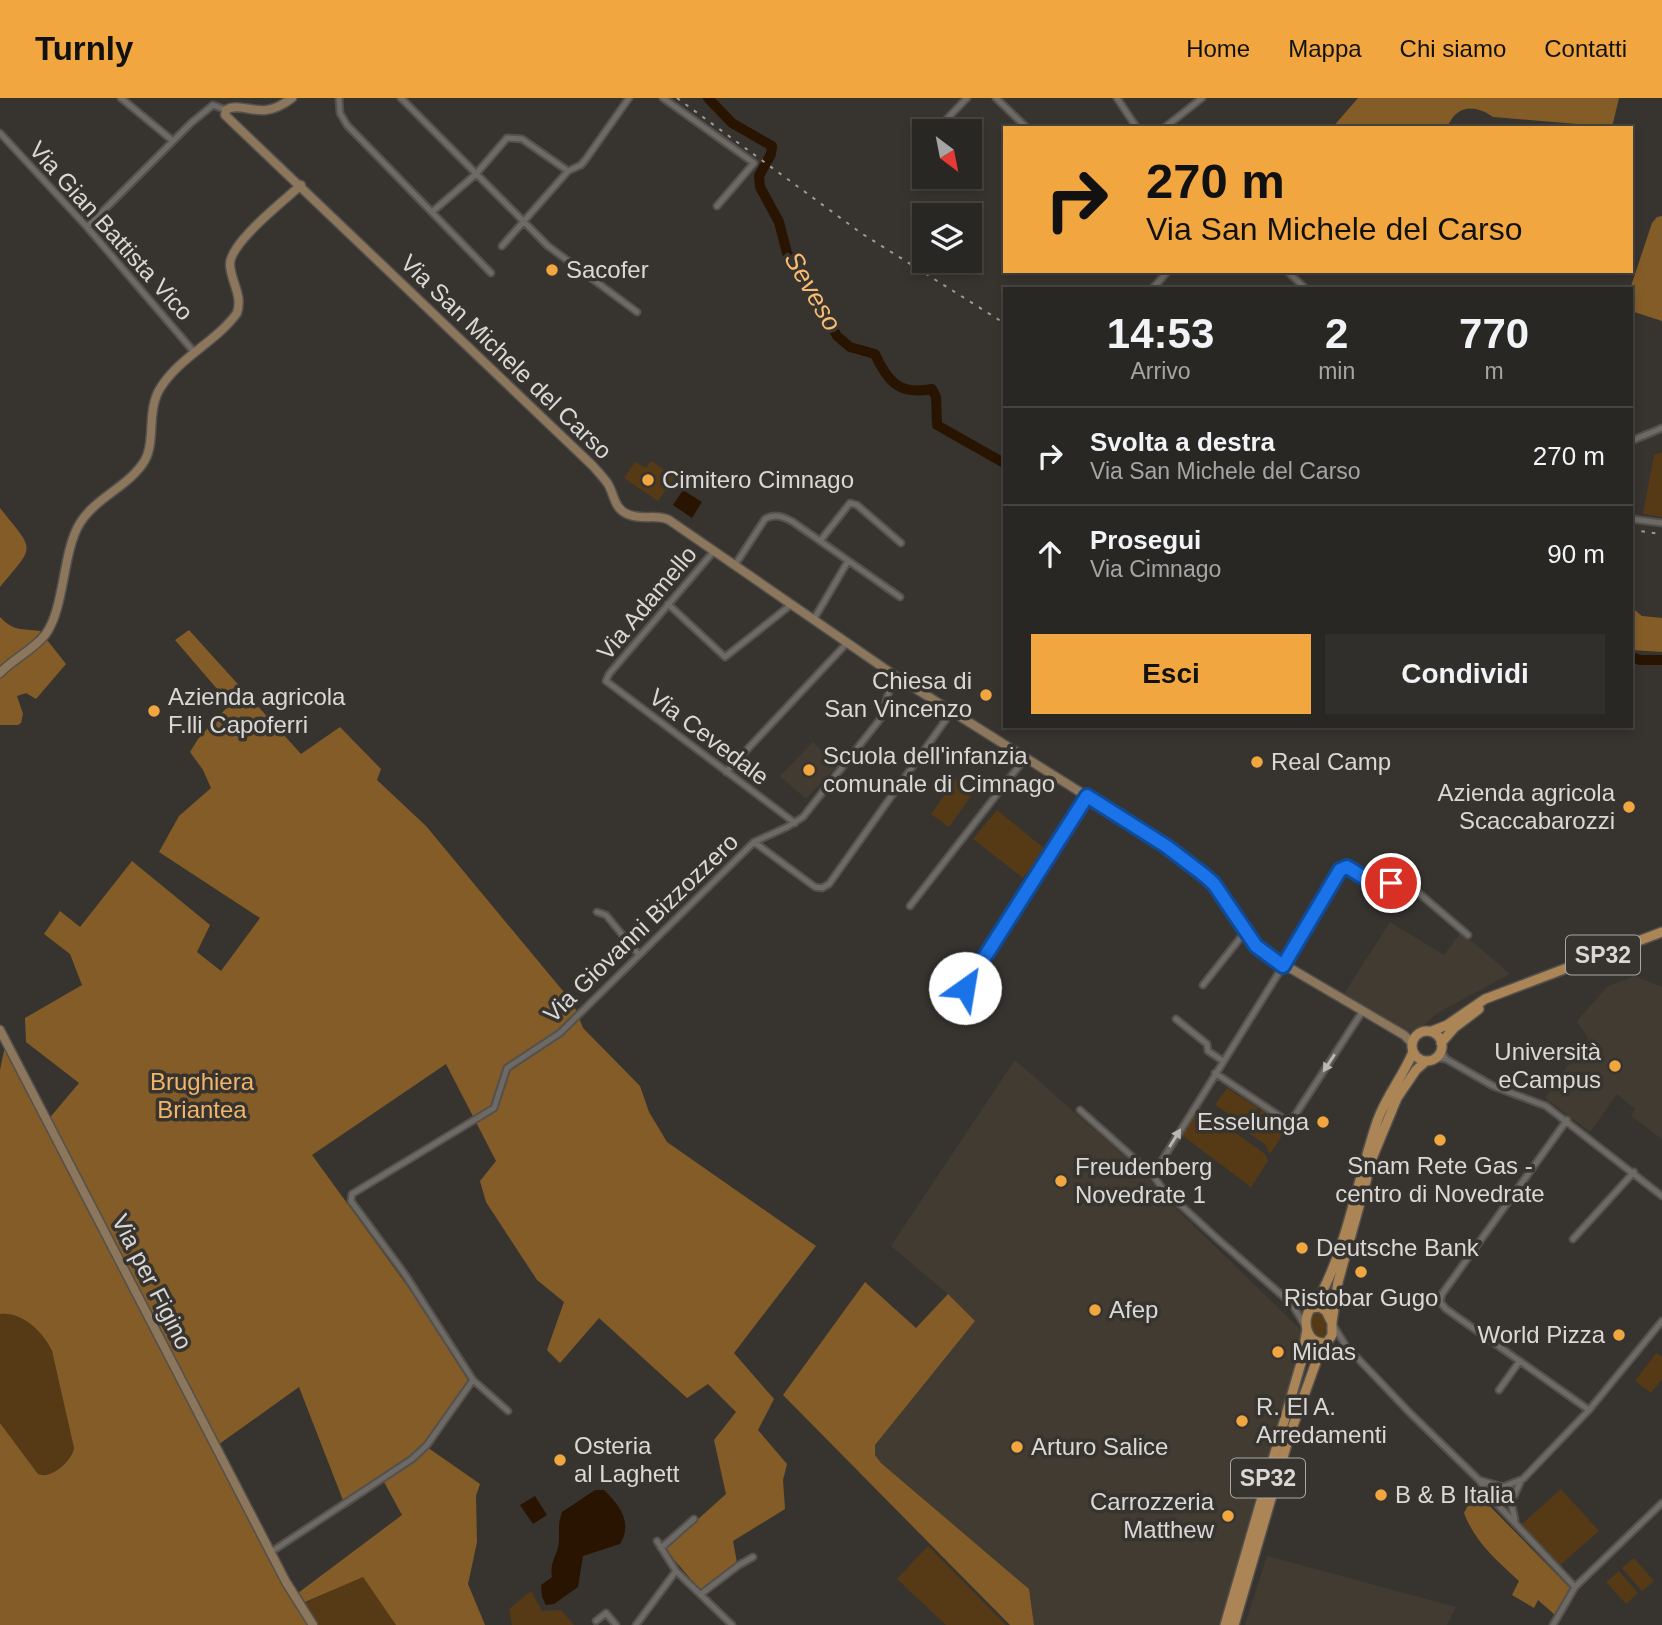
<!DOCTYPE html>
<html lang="it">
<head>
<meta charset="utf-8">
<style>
	:root { --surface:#292724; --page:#312f2c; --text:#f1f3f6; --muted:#a5a5a6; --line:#454441; --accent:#f1a63f }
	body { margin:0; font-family:Helvetica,sans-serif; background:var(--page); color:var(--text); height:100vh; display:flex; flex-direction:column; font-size:26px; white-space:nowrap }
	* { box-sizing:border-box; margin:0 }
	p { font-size:23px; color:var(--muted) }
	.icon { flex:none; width:38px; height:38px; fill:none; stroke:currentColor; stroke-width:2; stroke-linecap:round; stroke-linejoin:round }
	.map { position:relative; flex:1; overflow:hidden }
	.drawer { position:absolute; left:1003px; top:189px; width:630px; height:441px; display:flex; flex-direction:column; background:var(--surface); border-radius:0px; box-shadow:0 4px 10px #0003,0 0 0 2px var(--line) }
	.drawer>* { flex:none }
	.guide { position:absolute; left:1003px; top:28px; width:630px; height:147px; border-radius:0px; box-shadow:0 4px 10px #0003,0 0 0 2px var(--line); background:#f1a63f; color:#111; overflow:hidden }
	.needle { width:46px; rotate:148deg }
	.buttons { position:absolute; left:912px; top:21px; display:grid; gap:14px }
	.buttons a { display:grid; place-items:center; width:70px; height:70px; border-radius:0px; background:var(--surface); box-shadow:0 4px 10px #0003,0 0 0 2px var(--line); font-size:35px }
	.pin { position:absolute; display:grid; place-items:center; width:60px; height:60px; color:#fff; margin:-30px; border:4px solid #fff; border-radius:50%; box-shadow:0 2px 7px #0007 }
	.me { position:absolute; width:77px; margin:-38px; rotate:32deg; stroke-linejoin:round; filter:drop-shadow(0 0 5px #0008) }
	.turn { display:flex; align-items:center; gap:24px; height:147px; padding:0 28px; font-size:32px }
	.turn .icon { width:91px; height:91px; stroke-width:2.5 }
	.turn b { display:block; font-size:49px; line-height:60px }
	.eta { display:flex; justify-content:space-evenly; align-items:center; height:119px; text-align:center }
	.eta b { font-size:42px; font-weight:600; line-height:49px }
	.primary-button { display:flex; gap:14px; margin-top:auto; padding:14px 28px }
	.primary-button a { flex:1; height:80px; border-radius:0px; background:var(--accent); color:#111; font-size:28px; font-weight:600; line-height:80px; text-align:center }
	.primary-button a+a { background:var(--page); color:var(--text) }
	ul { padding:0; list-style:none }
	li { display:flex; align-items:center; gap:21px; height:98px; padding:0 28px; border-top:2px solid var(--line) }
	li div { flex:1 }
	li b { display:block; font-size:26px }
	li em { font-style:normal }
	header { display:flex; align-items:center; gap:42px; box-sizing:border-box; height:98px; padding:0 35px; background:var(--accent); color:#111 }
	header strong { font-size:33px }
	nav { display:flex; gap:38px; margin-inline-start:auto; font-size:24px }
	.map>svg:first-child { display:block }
</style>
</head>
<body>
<header>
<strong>Turnly</strong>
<nav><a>Home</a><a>Mappa</a><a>Chi siamo</a><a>Contatti</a></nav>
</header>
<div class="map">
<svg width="1662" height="1527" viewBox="0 0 1662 1527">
	<rect width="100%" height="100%" fill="#373430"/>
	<path fill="#423b32" d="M 813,644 L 838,667 L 806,701 L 780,678 Z
		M 1390,824 L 1444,857 L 1461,834 L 1510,876 L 1439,914 L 1420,930 L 1407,936 L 1342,899 Z
		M 1634,878 L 1662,889 L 1662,1041 L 1631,1018 L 1635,1011 L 1617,996 L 1590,1034 L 1545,1000 L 1588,940 L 1577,923 L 1607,889 Z
		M 1015,962 L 1148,1079 L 1157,1092 L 1303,1234 L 1281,1324 L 1223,1527 L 1034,1527 L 1029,1491 L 881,1365 L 875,1357 L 875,1347 L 975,1223 L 948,1196 L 891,1148 Z
		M 1267,1458 L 1456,1509 L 1447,1527 L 1245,1527 Z"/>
	<path fill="#553a15" d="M 1662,354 L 1662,419 L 1643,416 L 1654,357 Z
		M 651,363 L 675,379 L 658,403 L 624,380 L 635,364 L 646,370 Z
		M 956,681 L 973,695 L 949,729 L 931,716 Z
		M 997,712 L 1045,751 L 1023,780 L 973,741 Z
		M 1227,990 L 1258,1010 L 1246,1027 L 1215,1007 Z
		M 1199,1009 L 1265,1056 L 1268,1063 L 1251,1089 L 1182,1037 Z
		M 1262,1011 L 1288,1028 L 1270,1056 L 1265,1046 L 1247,1034 Z
		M 1318,1213 L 1324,1218 L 1327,1232 L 1323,1239 L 1316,1237 C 1311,1231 1309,1222 1313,1214 Z
		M 0,1216 C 23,1213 43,1234 52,1253 L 74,1350 C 72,1363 51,1382 38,1376 L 0,1325 Z
		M 1656,1255 L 1662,1259 L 1662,1281 L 1651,1295 L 1635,1283 Z
		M 1561,1391 L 1599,1433 L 1559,1468 L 1522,1426 Z
		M 928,1448 L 1006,1527 L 946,1527 L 897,1481 Z
		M 1634,1460 L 1654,1483 L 1642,1493 L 1622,1470 Z
		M 1619,1473 L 1638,1495 L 1626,1506 L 1606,1484 Z
		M 363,1478 L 396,1527 L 318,1527 L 303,1506 Z
		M 531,1493 L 542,1513 L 561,1512 L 574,1527 L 512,1527 L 509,1511 Z"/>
	<path fill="#845c27" d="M 1358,0 L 1619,0 L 1612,29 L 1493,19 C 1474,6 1456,7 1447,30 L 1332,30 Z
		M 1662,118 L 1662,223 L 1631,213 L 1630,191 L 1652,125 L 1657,119 Z
		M 0,410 C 35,454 36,446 0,489 Z
		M 1631,509 L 1642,518 L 1662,520 L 1662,554 L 1631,552 Z
		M 0,519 C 14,534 21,530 40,533 L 66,566 L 36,601 L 26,595 L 17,598 L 23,616 L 21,625 L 18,627 L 0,627 Z
		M 189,532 L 301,656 L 340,629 L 381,671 L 377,682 L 426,728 L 573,905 L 583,930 L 640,988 L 649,1014 L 667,1044 L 816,1148 L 734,1255 L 774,1301 L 758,1332 L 787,1366 L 783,1382 L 785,1411 L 733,1443 L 737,1465 L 701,1493 L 665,1451 L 726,1396 L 714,1342 L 736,1314 L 708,1286 L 687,1300 L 599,1220 L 560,1265 L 547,1252 L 564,1204 L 537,1182 L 486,1104 L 480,1083 L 496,1063 L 446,966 L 312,1057 L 472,1277 L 424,1347 L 480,1386 L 476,1398 L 477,1444 L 468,1486 L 485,1527 L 396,1527 L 363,1479 L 305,1504 L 299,1499 L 298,1495 L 402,1417 L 384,1384 L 346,1410 L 299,1289 L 215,1349 L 47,1023 L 79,985 L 26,944 L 25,920 L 82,887 L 70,856 L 44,836 L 60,813 L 80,829 L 132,763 L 210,827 L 197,854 L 221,873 L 260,820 L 159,754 L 179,718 L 211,690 L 203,672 L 190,654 L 198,641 L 230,606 L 175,542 Z
		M 5,948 L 310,1527 L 0,1527 L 0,1325 L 38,1376 C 51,1382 72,1363 74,1350 L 52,1253 C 43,1234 23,1214 0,1216 L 0,972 Z
		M 865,1184 L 916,1230 L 948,1196 L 975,1223 L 875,1347 L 875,1357 L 881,1365 L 1029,1491 L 1034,1527 L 1010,1527 L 783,1297 Z
		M 1475,1393 L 1570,1490 L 1555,1517 L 1538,1502 L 1534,1510 L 1512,1497 L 1519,1483 C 1496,1462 1475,1444 1464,1415 Z"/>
	<path fill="#281400" d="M 683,392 L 702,404 L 692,420 L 673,407 Z
		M 595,1392 L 604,1392 C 620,1407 633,1425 620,1446 L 583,1458 L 578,1489 L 554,1506 L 546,1507 L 542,1499 L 541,1487 L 552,1479 C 549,1462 559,1457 559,1441 C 559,1429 558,1427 562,1414 Z
		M 535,1398 L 547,1417 L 533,1426 L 520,1407 Z"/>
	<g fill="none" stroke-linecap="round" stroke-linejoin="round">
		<path stroke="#281400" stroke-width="10" d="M 708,0 L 732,25 L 772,48 L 771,56 L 759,78 L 760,89 L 779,124 L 787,155 L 815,197 L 837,238 L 850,249 L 875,256 C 888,285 900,297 932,291 L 936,299 L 937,327 L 1004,365
			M 1631,559 L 1640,562 L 1662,562"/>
		<defs>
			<path id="street" d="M 121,0 L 173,43
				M 339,0 L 340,15 L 347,27 L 491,175
				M 401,0 L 548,148 L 637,214
				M 663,0 L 754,65 L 717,108
				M 996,0 L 1027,30
				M 1117,0 L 1137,30
				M 942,26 L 967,0
				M 1164,30 L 1202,0
				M 0,35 L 87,129 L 195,255
				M 432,114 L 476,76 L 507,40 L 522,41 L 568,73 L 581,67 L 586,61 L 629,0
				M 87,129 L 191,25 L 213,7 L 226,12
				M 502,148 L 568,73
				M 1287,173 L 1306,191
				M 1154,189 L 1168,173
				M 1631,343 L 1662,330
				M 1631,421 L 1662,425
				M 820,443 L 850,405 L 857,407 L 901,445
				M 714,453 L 609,576 L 606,583 L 795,725
				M 735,467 L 765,421 C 775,415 784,419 793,424 L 900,499
				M 668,506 L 725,559 L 792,506
				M 814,521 L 848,463
				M 726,674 L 847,545
				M 754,744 L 815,789 L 822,790 L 829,786 L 952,613
				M 910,808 L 1026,659
				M 597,814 L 606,817 L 639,857
				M 1203,887 L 1245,834
				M 965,890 L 1087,698
				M 1176,921 L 1207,946 L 1208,953 L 1223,963
				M 1435,960 L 1446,961 L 1441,953
				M 1446,961 L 1493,988 L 1546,1008 L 1662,1098
				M 1215,975 L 1290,1025 L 1362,914
				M 1080,1012 L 1153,1077 L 1162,1090 L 1220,1143 L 1292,1206 L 1304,1226
				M 1567,1022 L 1442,1196 L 1440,1204 L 1446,1211 L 1589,1312
				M 1153,1077 L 1283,868 L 1340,772 L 1347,769 L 1368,782 L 1404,786 L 1414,791 L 1468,837
				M 1573,1141 L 1634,1074
				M 1333,1227 L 1346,1248 L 1409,1314 L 1479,1382 L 1496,1405 L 1575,1489
				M 473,1282 L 508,1313
				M 1499,1292 L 1519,1264
				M 1479,1382 L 1503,1389 L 1523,1381 L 1589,1312 L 1662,1223
				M 1503,1389 L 1511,1404 L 1515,1422
				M 1511,1404 L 1520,1385
				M 657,1443 L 676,1473 L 732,1527
				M 661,1450 L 694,1421
				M 271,1454 L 412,1361 L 427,1347 L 473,1282 L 404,1175 L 351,1103 L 352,1096 L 494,1010 L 507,970 L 560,935 L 754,744 L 787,729 L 803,719 L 881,620 L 894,577
				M 701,1496 L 739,1467 L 753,1459
				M 596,1523 L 606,1515 L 616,1527
				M 636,1527 L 676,1473
				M 1553,1527 L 1575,1489 L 1662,1405"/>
			<path id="secondary" d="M 292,0 C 284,6 276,11 266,12 C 253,14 236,5 226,12 L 225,17 L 593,368 C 598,374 604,380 608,386 C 615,398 614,412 630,417 C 643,422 656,416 669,422 L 894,577 L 1166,748 L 1214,786 L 1245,834 L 1261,853 L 1404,937 L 1412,945
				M 0,575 C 13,561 33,552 45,537 C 65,511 62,454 80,425 C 96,399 130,388 145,362 C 156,342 146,311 161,289 C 180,259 217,243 237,215 C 243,197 231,184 230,167 C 229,145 284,103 301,87
				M 0,932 L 286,1484 L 313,1527"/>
			<path id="primary" d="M1412 948a15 15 0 1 1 30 0a15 15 0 1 1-30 0Z
				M 1432,933 L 1447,927 L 1485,901 L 1662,834
				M 1441,945 L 1454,930 L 1479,911
				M 1314,1209 C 1348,1151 1356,1084 1378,1021 C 1387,997 1403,978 1413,954
				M 1327,1244 C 1308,1249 1300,1223 1311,1210 L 1320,1209 L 1326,1213 L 1331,1223
				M 1225,1527 L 1301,1265 L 1307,1231
				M 1234,1527 L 1289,1339 L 1319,1256 L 1332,1237 L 1332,1224 L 1338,1184 L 1373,1058 L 1397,1000 L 1416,972 L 1426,963"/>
		</defs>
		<use href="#street" stroke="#53504d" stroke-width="9"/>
		<use href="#secondary" stroke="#53504d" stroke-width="11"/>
		<use href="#primary" stroke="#53504d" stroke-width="12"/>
		<use href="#street" stroke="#6d6964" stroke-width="5"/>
		<use href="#secondary" stroke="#8c775c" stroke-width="8"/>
		<use href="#primary" stroke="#ab8555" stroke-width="9"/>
		<path stroke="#9d9a97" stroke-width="2" stroke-dasharray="3.5 7" stroke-linecap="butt" d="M 677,0 L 861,135 L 1004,225
			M 1631,432 L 1662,436"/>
	</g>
	<defs><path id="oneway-solid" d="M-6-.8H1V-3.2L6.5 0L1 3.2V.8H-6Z" transform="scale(1.75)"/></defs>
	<g fill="#b9b7b4">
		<use href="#oneway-solid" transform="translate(1329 965) rotate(123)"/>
		<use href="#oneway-solid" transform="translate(1175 1040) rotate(-58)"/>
	</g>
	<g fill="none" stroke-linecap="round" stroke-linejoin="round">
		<defs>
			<path id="route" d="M 965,890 L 1087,698 L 1166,748 L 1204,777 L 1214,786 L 1256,848 L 1283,868 L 1340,772 L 1347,769 L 1368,782 L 1391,785"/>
		</defs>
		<use href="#route" stroke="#114b97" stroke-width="18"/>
		<use href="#route" stroke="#1a73e8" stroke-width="12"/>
	</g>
	<g fill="#f1a63f" stroke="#373430" stroke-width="2.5">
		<circle cx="552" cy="172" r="7"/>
		<circle cx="648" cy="382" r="7"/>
		<circle cx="986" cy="597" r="7"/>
		<circle cx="154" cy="613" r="7"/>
		<circle cx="1257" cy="664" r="7"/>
		<circle cx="809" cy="672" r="7"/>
		<circle cx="1629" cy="709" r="7"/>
		<circle cx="1615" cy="968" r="7"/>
		<circle cx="1323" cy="1024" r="7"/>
		<circle cx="1440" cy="1042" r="7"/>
		<circle cx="1061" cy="1083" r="7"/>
		<circle cx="1302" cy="1150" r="7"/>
		<circle cx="1361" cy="1174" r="7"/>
		<circle cx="1095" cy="1212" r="7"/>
		<circle cx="1619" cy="1237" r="7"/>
		<circle cx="1278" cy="1254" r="7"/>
		<circle cx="1242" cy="1323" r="7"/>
		<circle cx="1017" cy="1349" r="7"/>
		<circle cx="560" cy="1362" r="7"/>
		<circle cx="1381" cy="1397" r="7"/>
		<circle cx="1228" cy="1418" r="7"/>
	</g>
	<g text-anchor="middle" stroke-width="7" stroke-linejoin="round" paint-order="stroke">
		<g fill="#373430" stroke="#a9a7a4" stroke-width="2">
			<rect x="1566" y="837.5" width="74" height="39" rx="5"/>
			<rect x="1231" y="1360.5" width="74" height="39" rx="5"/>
		</g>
		<g font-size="23" font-weight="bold" fill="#dad8d6">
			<text x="1603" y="865">SP32</text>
			<text x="1268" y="1388">SP32</text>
		</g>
		<g font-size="24" fill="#dad8d6" stroke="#373430">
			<text transform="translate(111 133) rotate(48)" y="8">Via Gian Battista Vico</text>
			<text transform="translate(506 259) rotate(44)" y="8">Via San Michele del Carso</text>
			<text transform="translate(647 505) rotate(-50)" y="8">Via Adamello</text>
			<text transform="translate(709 639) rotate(37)" y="8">Via Cevedale</text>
			<text transform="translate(641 830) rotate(-44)" y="8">Via Giovanni Bizzozzero</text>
			<text transform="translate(152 1184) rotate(63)" y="8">Via per Figino</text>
		</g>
		<g font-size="24" fill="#dad8d6" stroke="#373430" text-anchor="start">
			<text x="566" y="180">Sacofer</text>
			<text x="662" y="390">Cimitero Cimnago</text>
			<text x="972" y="591" text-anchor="end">Chiesa di<tspan x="972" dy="28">San Vincenzo</tspan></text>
			<text x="168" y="607">Azienda agricola<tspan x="168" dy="28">F.lli Capoferri</tspan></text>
			<text x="823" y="666">Scuola dell'infanzia<tspan x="823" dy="28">comunale di Cimnago</tspan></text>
			<text x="1271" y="672">Real Camp</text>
			<text x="1615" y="703" text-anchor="end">Azienda agricola<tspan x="1615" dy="28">Scaccabarozzi</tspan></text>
			<text x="1601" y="962" text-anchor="end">Università<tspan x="1601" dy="28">eCampus</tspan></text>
			<text x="1309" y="1032" text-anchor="end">Esselunga</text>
			<text x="1440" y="1076" text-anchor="middle">Snam Rete Gas -<tspan x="1440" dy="28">centro di Novedrate</tspan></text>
			<text x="1075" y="1077">Freudenberg<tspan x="1075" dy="28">Novedrate 1</tspan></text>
			<text x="1316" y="1158">Deutsche Bank</text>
			<text x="1361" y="1208" text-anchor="middle">Ristobar Gugo</text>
			<text x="1109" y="1220">Afep</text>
			<text x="1605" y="1245" text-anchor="end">World Pizza</text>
			<text x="1292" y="1262">Midas</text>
			<text x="1256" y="1317">R. El A.<tspan x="1256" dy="28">Arredamenti</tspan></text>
			<text x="574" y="1356">Osteria<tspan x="574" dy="28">al Laghett</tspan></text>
			<text x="1031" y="1357">Arturo Salice</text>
			<text x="1395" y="1405">B &amp; B Italia</text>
			<text x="1214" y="1412" text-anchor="end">Carrozzeria<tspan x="1214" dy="28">Matthew</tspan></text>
		</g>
		<g font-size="24" fill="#f1b469" stroke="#373430">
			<text x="202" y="992">Brughiera<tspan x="202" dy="28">Briantea</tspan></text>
		</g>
		<g font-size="26" font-style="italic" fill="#fabc71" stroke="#373430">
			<text transform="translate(813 193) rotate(60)" y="9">Seveso</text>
		</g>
	</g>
</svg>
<div class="buttons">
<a><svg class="needle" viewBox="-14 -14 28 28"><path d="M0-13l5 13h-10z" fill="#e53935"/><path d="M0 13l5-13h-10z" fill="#a5a5a6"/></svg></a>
<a><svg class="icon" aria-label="layers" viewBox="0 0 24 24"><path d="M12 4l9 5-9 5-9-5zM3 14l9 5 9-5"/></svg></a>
</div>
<div class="pin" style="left:1391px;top:785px;background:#d93025"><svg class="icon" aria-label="arrive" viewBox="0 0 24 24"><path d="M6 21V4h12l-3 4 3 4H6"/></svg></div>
<svg class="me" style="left:965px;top:890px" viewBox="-20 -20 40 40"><circle r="19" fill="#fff"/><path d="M0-13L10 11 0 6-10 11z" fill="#1a73e8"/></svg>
<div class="guide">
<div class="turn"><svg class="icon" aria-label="right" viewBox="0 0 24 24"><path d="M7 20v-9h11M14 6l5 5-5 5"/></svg><div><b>270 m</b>Via San Michele del Carso</div></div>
</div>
<section class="drawer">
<div class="eta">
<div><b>14:53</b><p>Arrivo</p></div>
<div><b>2</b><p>min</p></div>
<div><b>770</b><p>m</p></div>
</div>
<ul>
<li><svg class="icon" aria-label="right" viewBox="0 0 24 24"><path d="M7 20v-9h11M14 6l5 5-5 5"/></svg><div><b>Svolta a destra</b><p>Via San Michele del Carso</p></div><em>270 m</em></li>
<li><svg class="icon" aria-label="ahead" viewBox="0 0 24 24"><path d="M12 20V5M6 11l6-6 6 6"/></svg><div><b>Prosegui</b><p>Via Cimnago</p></div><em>90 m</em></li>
</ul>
<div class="primary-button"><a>Esci</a><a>Condividi</a></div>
</section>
</div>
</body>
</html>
